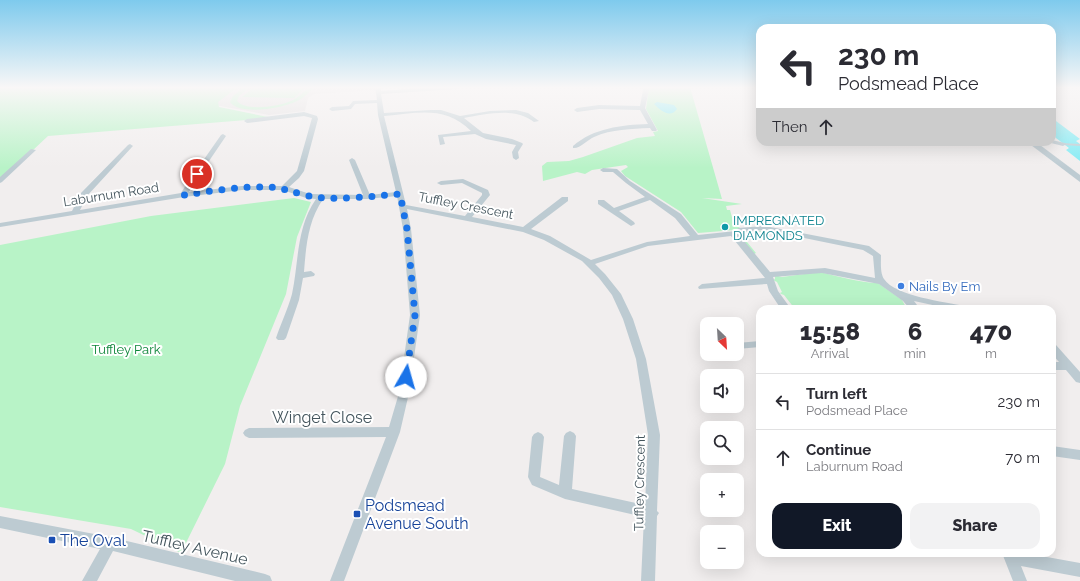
<!DOCTYPE html>
<html lang="en">
<head>
<meta charset="utf-8">
<style>
	:root { --surface:#fff; --page:#f2f2f3; --text:#2b2b33; --muted:#7c7c81; --line:#e1e1e2; --accent:#111827 }
	body { margin:0; font-family:Raleway,sans-serif; background:var(--page); color:var(--text); height:100vh; display:flex; flex-direction:column; font-size:15px; white-space:nowrap }
	* { box-sizing:border-box; margin:0 }
	p { font-size:13px; color:var(--muted) }
	.icon { flex:none; width:22px; height:22px; fill:none; stroke:currentColor; stroke-width:2; stroke-linecap:round; stroke-linejoin:round }
	.map { position:relative; flex:1; overflow:hidden }
	.details { position:absolute; left:756px; top:305px; width:300px; height:252px; display:flex; flex-direction:column; background:var(--surface); border-radius:12px; box-shadow:0 4px 16px #0002 }
	.details>* { flex:none }
	.top-card { position:absolute; left:756px; top:24px; width:300px; height:122px; border-radius:12px; box-shadow:0 4px 16px #0002; background:#fff; color:var(--text); overflow:hidden }
	.needle { width:26px; rotate:155deg }
	.buttons { position:absolute; left:700px; top:317px; display:grid; gap:8px }
	.buttons a { display:grid; place-items:center; width:44px; height:44px; border-radius:8px; background:var(--surface); box-shadow:0 4px 16px #0002; font-size:20px }
	.pin { position:absolute; display:grid; place-items:center; width:34px; height:34px; color:#fff; margin:-17px; border:2px solid #fff; border-radius:50%; box-shadow:0 1px 4px #0007 }
	.me { position:absolute; width:44px; margin:-22px; rotate:7deg; stroke-linejoin:round; filter:drop-shadow(0 0 3px #0008) }
	.turn { display:flex; align-items:center; gap:14px; height:84px; padding:0 16px; font-size:18px }
	.turn .icon { width:52px; height:52px; stroke-width:2.5 }
	.turn b { display:block; font-size:28px; line-height:34px }
	.then { display:flex; align-items:center; height:38px; padding:0 16px; background:#0003; gap:8px; font-size:15px }
	.eta { display:flex; justify-content:space-evenly; align-items:center; height:68px; text-align:center }
	.eta b { font-size:24px; font-weight:800; line-height:28px }
	.primary-button { display:flex; gap:8px; margin-top:auto; padding:8px 16px }
	.primary-button a { flex:1; height:46px; border-radius:12px; background:var(--accent); color:#fff; font-size:16px; font-weight:800; line-height:46px; text-align:center }
	.primary-button a+a { background:var(--page); color:var(--text) }
	ul { padding:0; list-style:none }
	li { display:flex; align-items:center; gap:12px; height:56px; padding:0 16px; border-top:1px solid var(--line) }
	li div { flex:1 }
	li b { display:block; font-size:15px }
	li em { font-style:normal }
	.map>svg:first-child { display:block }
</style>
</head>
<body>
<div class="map">
<svg width="1080" height="581" viewBox="0 0 1080 581">
	<rect width="100%" height="100%" fill="#f1eeee"/>
	<path fill="#e2dfe0" d="M 117,87 L 374,87 L 375,90 L 314,94 L 308,98 L 305,111 L 269,115 Z"/>
	<path fill="#b8f3c7" d="M 0,87 L 238,87 L 218,102 L 219,107 L 273,118 L 48,136 L 0,181 Z
		M 244,87 L 250,87 L 239,96 L 237,101 C 246,112 280,106 291,101 C 298,98 303,92 309,87 L 315,87 C 309,92 304,98 297,101 C 284,108 240,116 230,102 L 233,96 Z
		M 254,87 L 306,87 L 294,98 L 242,97 Z
		M 649,87 L 690,87 L 722,199 L 702,198 L 742,204 L 726,206 L 727,210 L 730,210 L 733,221 L 746,222 L 736,223 L 742,231 L 774,231 L 773,234 L 756,231 L 744,232 L 747,237 L 746,237 L 740,230 L 738,231 L 756,253 L 754,254 L 735,230 L 698,233 L 681,212 L 625,176 L 621,171 L 628,167 L 626,165 L 592,170 L 585,174 L 577,172 L 543,181 L 542,166 L 547,162 L 569,161 L 583,157 L 637,138 L 655,136 L 653,132 L 658,131 L 646,109 Z
		M 294,198 L 311,202 L 297,237 L 286,294 L 240,406 L 225,464 L 181,553 L 131,529 L 0,507 L 0,245 L 151,216 Z
		M 819,272 C 838,276 860,283 878,283 L 902,300 L 907,309 L 795,309 L 784,295 L 781,294 L 780,293 L 782,292 L 777,282 L 773,280 L 775,279 L 775,275 L 782,277 Z"/>
	<path fill="#80ebf4" d="M 657,102 L 674,105 L 677,109 C 670,119 660,110 654,104 Z
		M 1052,118 L 1080,139 L 1076,141 L 1080,144 L 1080,161 L 1066,150 L 1069,148 L 1052,135 Z"/>
	<g fill="none" stroke-linecap="round" stroke-linejoin="round">
		<path fill="#bdcbd2" fill-rule="evenodd" d="M 1061,143 L 1080,144 L 1080,146 L 1063,145 L 1061,144 Z"/>
		<path fill="#bdcbd2" fill-rule="evenodd" d="M 375,87 L 381,87 L 381,91 L 435,87 L 460,87 L 457,89 L 381,94 L 384,113 L 431,110 L 441,110 L 460,116 L 490,111 L 516,110 L 528,113 L 539,121 L 534,122 C 515,107 487,114 464,118 L 483,133 L 512,139 L 522,143 L 523,144 L 518,152 L 519,158 L 516,160 L 513,158 L 512,152 L 516,145 L 486,139 L 475,134 L 443,137 L 445,144 L 440,145 L 438,135 L 471,131 C 445,105 418,113 384,116 L 406,205 L 465,216 L 482,195 L 482,193 L 462,183 L 441,185 L 437,183 L 441,181 L 463,179 L 488,190 L 490,195 L 472,217 L 523,227 L 562,197 L 568,197 L 568,201 L 531,229 L 550,236 L 591,260 L 647,242 L 690,236 L 675,218 L 650,200 L 619,211 L 634,222 L 635,224 L 631,226 L 598,204 L 598,200 L 604,200 L 614,208 L 645,197 L 626,183 L 613,172 L 603,172 L 600,170 L 603,168 L 617,169 L 630,181 L 681,214 L 698,235 L 736,231 L 770,272 L 825,268 L 875,278 L 873,256 L 863,250 L 765,230 L 741,232 L 738,232 L 737,230 L 738,228 L 765,226 L 869,246 L 881,255 C 881,262 880,273 884,279 C 895,296 945,302 965,306 L 970,309 L 951,309 L 914,301 L 920,309 L 910,309 L 903,301 L 879,284 L 822,273 L 773,277 L 778,291 L 791,309 L 781,309 L 769,291 L 767,284 L 699,289 L 698,287 L 702,284 L 765,278 L 731,236 L 648,246 L 595,264 L 605,274 L 621,294 L 633,319 L 646,359 L 660,435 L 657,511 L 659,513 L 657,516 L 655,581 L 641,581 L 644,517 L 565,499 L 532,485 L 528,477 L 532,437 L 534,434 L 538,432 L 542,434 L 544,437 L 540,477 L 559,485 L 564,436 L 566,433 L 570,431 L 574,433 L 576,436 L 572,489 L 645,505 L 648,435 L 636,359 L 623,319 L 612,295 L 599,278 L 582,261 L 544,240 L 523,232 L 407,209 L 411,229 L 420,315 L 409,393 L 400,432 L 344,581 L 330,581 L 386,437 L 249,438 L 245,436 L 243,433 L 245,430 L 249,428 L 389,427 L 399,393 L 410,315 L 403,229 L 397,196 L 367,199 L 323,199 C 308,221 306,246 304,272 L 311,271 L 315,274 L 314,276 L 303,278 L 299,300 L 286,338 L 284,340 L 278,340 L 276,338 C 281,323 288,309 292,294 C 299,261 296,228 316,199 L 306,198 L 283,190 L 242,190 L 184,197 L 0,227 L 0,223 L 72,211 L 81,193 L 128,145 L 130,144 L 133,146 L 132,147 L 87,196 L 80,210 L 181,193 L 186,185 L 221,135 L 223,134 L 226,136 L 192,186 L 189,192 L 242,186 L 282,186 L 297,171 L 312,118 L 304,116 L 247,123 L 244,121 L 247,119 L 304,112 L 317,116 L 318,119 L 304,171 L 299,178 L 289,187 L 310,194 L 363,195 L 349,160 L 352,158 L 355,160 L 370,195 L 396,192 L 378,115 L 377,103 L 355,104 L 351,109 L 332,111 L 329,109 L 332,107 L 349,106 L 353,101 L 377,100 Z
			M 642,87 L 648,87 L 649,90 L 645,108 L 657,130 L 656,131 L 652,131 L 650,128 C 631,129 612,129 594,137 C 587,140 580,149 573,148 L 573,146 C 594,128 621,125 648,124 L 640,110 L 599,109 L 577,112 L 574,110 L 577,108 L 599,105 L 640,106 L 643,90 Z
			M 1052,140 L 1065,143 L 1066,144 L 1063,146 L 1047,142 L 1052,142 Z
			M 31,149 L 36,150 L 2,182 L 0,183 L 0,177 Z
			M 760,341 L 760,347 L 737,349 L 737,343 Z
			M 1052,343 L 1056,345 L 1080,372 L 1080,383 L 1076,382 L 1066,370 L 1052,370 L 1052,362 L 1059,362 L 1052,354 Z
			M 1052,446 L 1080,450 L 1080,460 L 1052,456 Z
			M 0,516 L 110,537 L 265,574 L 270,576 L 272,581 L 235,581 L 113,551 L 97,581 L 82,581 L 100,549 L 0,528 Z
			M 1002,553 L 1025,553 L 1080,563 L 1080,577 L 1021,566 L 1027,581 L 1013,581 Z"/>
		<path fill="#bdcbd2" fill-rule="evenodd" d="M 1027,142 L 1036,142 L 1080,175 L 1080,182 Z"/>
	</g>
	<linearGradient id="sky" x2="0" y2="1"><stop stop-color="#7ecaed"/><stop offset="0.52" stop-color="#f9f7f7"/><stop offset="1" stop-color="#f9f7f7" stop-opacity="0"/></linearGradient>
	<rect width="1080" height="168" fill="url(#sky)"/>
	<g fill="none" stroke-linecap="round" stroke-linejoin="round">
		<path stroke="#1a73e8" stroke-width="7" stroke-dasharray="0 12.6" d="M 197,174 L 184,195 C 212,191 242,186 270,187 C 284,188 295,193 309,196 C 333,201 375,196 400,194 L 407,229 L 415,315 L 406,377"/>
	</g>
	<circle fill="#0f9aa8" stroke="#fff" stroke-width="1.5" cx="725" cy="227" r="4"/>
	<circle fill="#3f7fe0" stroke="#fff" stroke-width="1.5" cx="901" cy="286" r="4"/>
	<g fill="#1a4fb4" stroke="#fff" stroke-width="1.5">
		<rect x="353" y="510" width="8" height="8" rx="2"/>
		<rect x="48" y="536" width="8" height="8" rx="2"/>
	</g>
	<g text-anchor="middle" stroke-width="4" stroke-linejoin="round" paint-order="stroke">
		<g font-size="13" fill="#44555d" stroke="#fff">
			<text transform="translate(111 194) rotate(-9)" y="5">Laburnum Road</text>
			<text transform="translate(466 205) rotate(11)" y="5">Tuffley Crescent</text>
			<text transform="translate(639 483) rotate(-89)" y="5">Tuffley Crescent</text>
		</g>
		<g font-size="13" fill="#0d838f" stroke="#fff" text-anchor="start">
			<text x="733" y="225">IMPREGNATED<tspan x="733" dy="15">DIAMONDS</tspan></text>
		</g>
		<g font-size="13" fill="#366cbe" stroke="#fff" text-anchor="start">
			<text x="909" y="291">Nails By Em</text>
		</g>
		<g font-size="13" fill="#0e863a" stroke="#fff">
			<text x="126" y="354">Tuffley Park</text>
		</g>
		<g font-size="16" fill="#44555d" stroke="#fff">
			<text x="322" y="423">Winget Close</text>
			<text transform="translate(195 547) rotate(13)" y="6">Tuffley Avenue</text>
		</g>
		<g font-size="16" fill="#164399" stroke="#fff" text-anchor="start">
			<text x="365" y="511">Podsmead<tspan x="365" dy="18">Avenue South</tspan></text>
			<text x="60" y="546">The Oval</text>
		</g>
	</g>
</svg>
<div class="buttons">
<a><svg class="needle" viewBox="-14 -14 28 28"><path d="M0-13l5 13h-10z" fill="#e53935"/><path d="M0 13l5-13h-10z" fill="#7c7c81"/></svg></a>
<a><svg class="icon" aria-label="sound" viewBox="0 0 24 24"><path d="M4 9h4l5-4v14l-5-4H4zM17 9q2 3 0 6"/></svg></a>
<a><svg class="icon" aria-label="search" viewBox="0 0 24 24"><circle cx="10" cy="10" r="6"/><path d="M15 15l6 6"/></svg></a>
<a>+</a>
<a>−</a>
</div>
<div class="pin" style="left:197px;top:174px;background:#d93025"><svg class="icon" aria-label="arrive" viewBox="0 0 24 24"><path d="M6 21V4h12l-3 4 3 4H6"/></svg></div>
<svg class="me" style="left:406px;top:377px" viewBox="-20 -20 40 40"><circle r="19" fill="#fff"/><path d="M0-13L10 11 0 6-10 11z" fill="#1a73e8"/></svg>
<div class="top-card">
<div class="turn"><svg class="icon" aria-label="left" viewBox="0 0 24 24"><path d="M17 20v-9H6M10 6l-5 5 5 5"/></svg><div><b>230 m</b>Podsmead Place</div></div>
<div class="then">Then<svg class="icon" aria-label="ahead" viewBox="0 0 24 24"><path d="M12 20V5M6 11l6-6 6 6"/></svg></div>
</div>
<section class="details">
<div class="eta">
<div><b>15:58</b><p>Arrival</p></div>
<div><b>6</b><p>min</p></div>
<div><b>470</b><p>m</p></div>
</div>
<ul>
<li><svg class="icon" aria-label="left" viewBox="0 0 24 24"><path d="M17 20v-9H6M10 6l-5 5 5 5"/></svg><div><b>Turn left</b><p>Podsmead Place</p></div><em>230 m</em></li>
<li><svg class="icon" aria-label="ahead" viewBox="0 0 24 24"><path d="M12 20V5M6 11l6-6 6 6"/></svg><div><b>Continue</b><p>Laburnum Road</p></div><em>70 m</em></li>
</ul>
<div class="primary-button"><a>Exit</a><a>Share</a></div>
</section>
</div>
</body>
</html>
